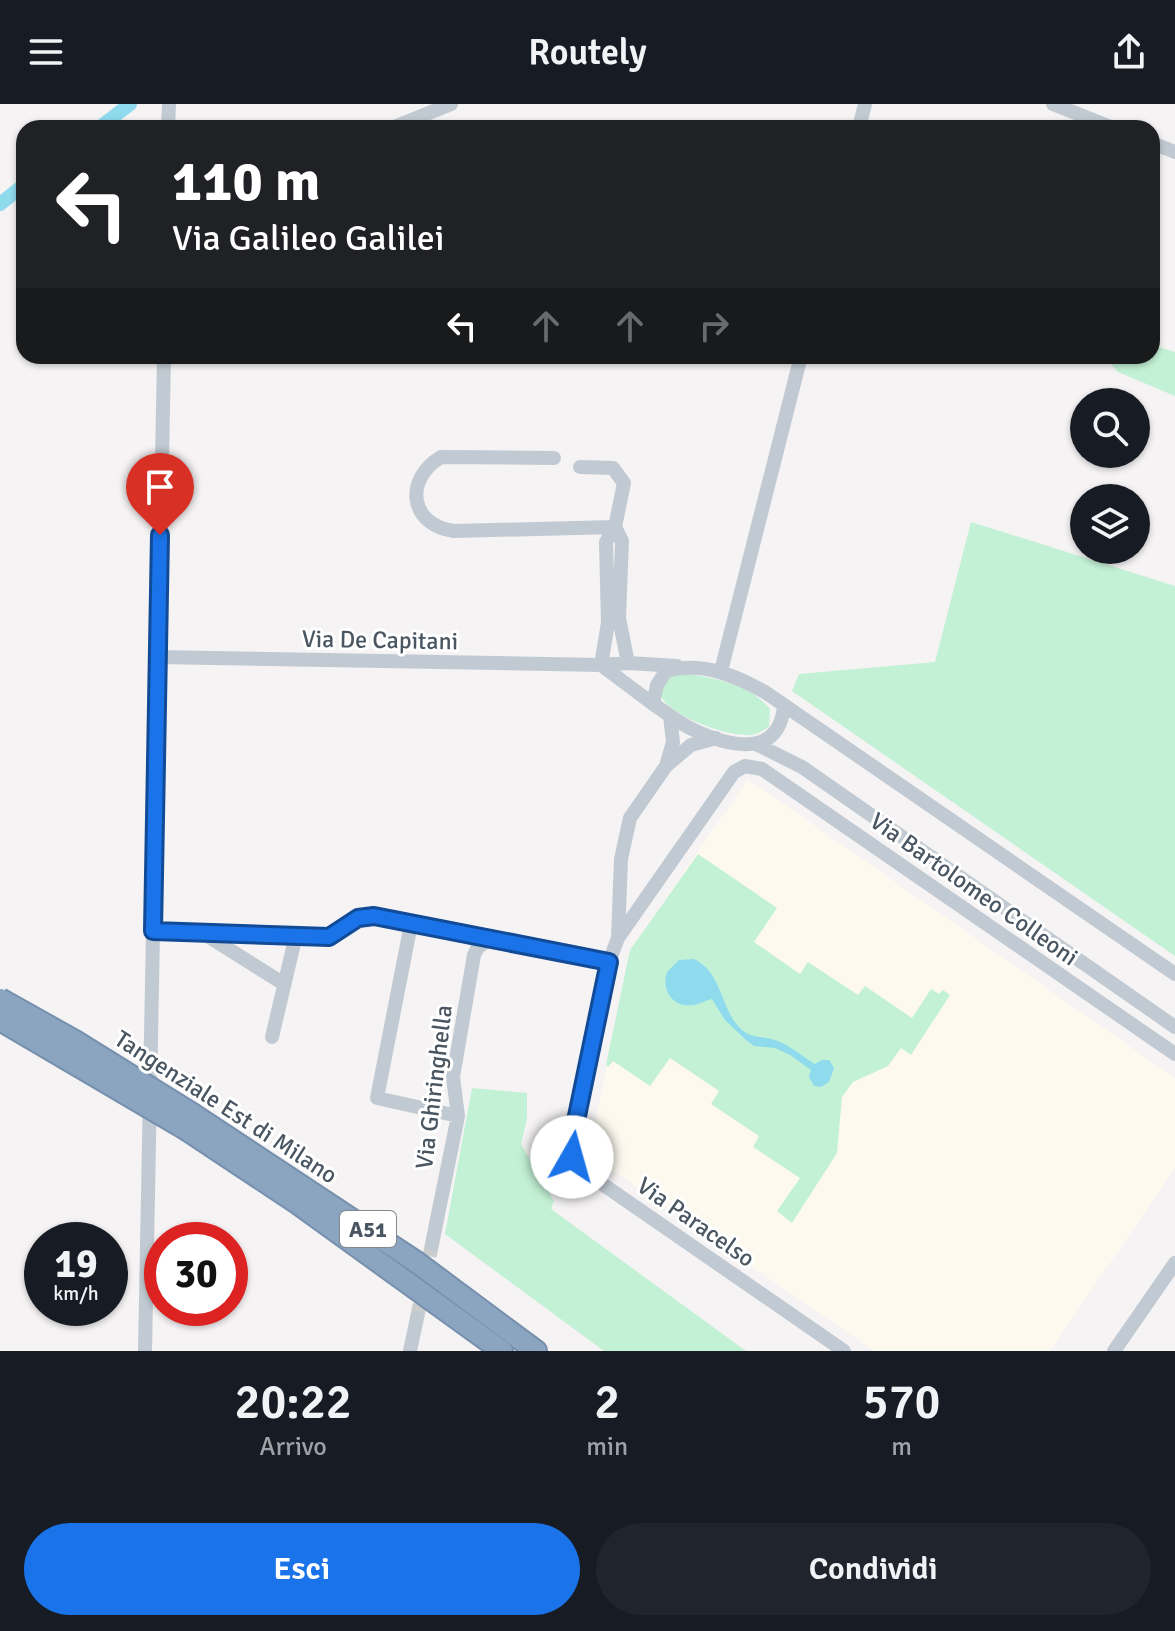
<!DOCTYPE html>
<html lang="it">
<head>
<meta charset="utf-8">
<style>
	:root { --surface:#171b24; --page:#20242c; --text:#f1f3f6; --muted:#9ea1a6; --accent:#1a73e8 }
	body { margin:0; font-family:Signika,sans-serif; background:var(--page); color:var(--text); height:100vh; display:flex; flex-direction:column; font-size:30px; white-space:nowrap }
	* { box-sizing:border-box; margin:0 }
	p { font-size:26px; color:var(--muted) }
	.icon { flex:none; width:44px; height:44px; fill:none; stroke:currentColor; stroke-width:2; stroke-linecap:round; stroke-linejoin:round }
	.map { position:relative; height:1247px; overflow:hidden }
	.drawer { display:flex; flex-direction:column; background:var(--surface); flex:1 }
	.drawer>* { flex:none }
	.guide { position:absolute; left:16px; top:16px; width:1144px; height:244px; border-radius:24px; box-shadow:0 2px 6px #0004; background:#202124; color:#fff; overflow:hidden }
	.tools { position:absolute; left:1070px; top:284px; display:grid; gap:16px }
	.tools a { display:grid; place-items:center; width:80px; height:80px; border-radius:50%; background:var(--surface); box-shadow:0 2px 6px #0004; font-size:40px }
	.speed { position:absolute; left:24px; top:1118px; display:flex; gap:16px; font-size:40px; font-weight:700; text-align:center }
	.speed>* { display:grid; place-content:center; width:104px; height:104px; border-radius:50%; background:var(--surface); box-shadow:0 2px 6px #0004; line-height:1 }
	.speed small { font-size:20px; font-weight:400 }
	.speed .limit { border:12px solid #d22; background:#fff; color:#111 }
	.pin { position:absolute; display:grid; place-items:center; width:68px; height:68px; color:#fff; margin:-82px -34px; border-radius:50% 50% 50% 0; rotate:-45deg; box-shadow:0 0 8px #0007 }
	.pin .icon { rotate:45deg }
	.me { position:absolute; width:88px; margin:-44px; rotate:7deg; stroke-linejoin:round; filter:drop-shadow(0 0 6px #0008) }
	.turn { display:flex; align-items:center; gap:28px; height:168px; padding:0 24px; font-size:36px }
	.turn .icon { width:104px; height:104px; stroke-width:2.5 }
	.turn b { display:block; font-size:56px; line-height:68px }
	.lanes { display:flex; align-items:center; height:76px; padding:0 24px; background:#0003; justify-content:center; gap:40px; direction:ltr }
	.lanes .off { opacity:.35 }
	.eta { display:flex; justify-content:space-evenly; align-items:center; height:136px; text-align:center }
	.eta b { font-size:48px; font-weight:600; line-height:56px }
	.action { display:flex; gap:16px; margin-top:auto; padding:16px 24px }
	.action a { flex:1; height:92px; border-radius:48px; background:var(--accent); color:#fff; font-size:32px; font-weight:600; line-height:92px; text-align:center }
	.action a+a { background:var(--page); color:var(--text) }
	header { display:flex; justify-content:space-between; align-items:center; height:104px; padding:0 24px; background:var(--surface); font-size:36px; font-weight:600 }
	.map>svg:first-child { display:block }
</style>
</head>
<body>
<header><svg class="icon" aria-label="menu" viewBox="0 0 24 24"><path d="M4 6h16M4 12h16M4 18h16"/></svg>Routely<svg class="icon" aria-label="share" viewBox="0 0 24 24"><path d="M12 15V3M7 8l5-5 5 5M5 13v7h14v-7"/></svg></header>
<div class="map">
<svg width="1175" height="1247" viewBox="0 0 1175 1247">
	<rect width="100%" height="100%" fill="#f5f3f3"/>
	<path fill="#fdf9ef" d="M 748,675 L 1175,974 L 1175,1064 L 1050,1247 L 874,1247 L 589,1050 L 630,846 Z"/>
	<path fill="#c3f1d5" d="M 1152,241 L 1175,248 L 1175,292 L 1118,268 L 1104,252 L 1152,252 Z
		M 971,418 L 1175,482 L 1175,852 L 792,587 L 799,570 L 935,558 Z
		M 680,569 C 711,573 750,580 770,605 L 769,623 C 764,626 758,630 752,631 C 728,633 668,612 660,590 L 669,573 Z
		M 698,750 L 777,804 L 754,838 L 800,870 L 808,858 L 858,891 L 865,882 L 912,914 L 931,885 L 939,890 L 943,886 L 950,891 L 911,951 L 901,944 L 888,962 L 853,978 L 842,993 L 837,1049 L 792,1119 L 777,1107 L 800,1074 L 753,1043 L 759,1032 L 711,1000 L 719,987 L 670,954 L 650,982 L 613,957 L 608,963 L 606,961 L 630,846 Z
		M 472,984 L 527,989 L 527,1014 L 521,1040 L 554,1097 L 551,1105 L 746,1247 L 604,1247 L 445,1130 Z"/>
	<path fill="#90daee" d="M 694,855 C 724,870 719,905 742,926 C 753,935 765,932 778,937 C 791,942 803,953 815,960 L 822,956 L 829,956 L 834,964 L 829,978 L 821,983 L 814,982 L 809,973 L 811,966 L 790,951 L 775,944 L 754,942 L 746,936 L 725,916 L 712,895 C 706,896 701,900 694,901 C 673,904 661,887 667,868 L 679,856 Z"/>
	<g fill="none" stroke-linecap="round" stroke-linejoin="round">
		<path stroke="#90daee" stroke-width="14" d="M 99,24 L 130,0
			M 0,100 L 24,81"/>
		<path stroke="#caccce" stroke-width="14" stroke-dasharray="14 7" stroke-linecap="butt" d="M 417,1214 L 432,1140"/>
		<defs>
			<path id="highway" d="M 194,1011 L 415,1157 L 536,1247
				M 187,1026 L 297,1099 L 502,1247"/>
		</defs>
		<use href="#highway" stroke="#7690ad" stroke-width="24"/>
		<path stroke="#c1cad2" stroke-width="14" d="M 1053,0 L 1113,24
			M 168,24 L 169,0
			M 392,24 L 451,0
			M 859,24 L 865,0
			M 1152,39 L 1175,48
			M 554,354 L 441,353 C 404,375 409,421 454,427 L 615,423 L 624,379 L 613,364 L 580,363
			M 615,423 L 622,437 L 619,514 L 628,559
			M 158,553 L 601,561 L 628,559 L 677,562
			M 601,561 L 608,519 L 606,438 L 615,423
			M 601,561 L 653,600
			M 721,567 L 801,252
			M 784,601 C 780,654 731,643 696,627 C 680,620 667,609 653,600 L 657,581 L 666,567 C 702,557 734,571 765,588 L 1175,870
			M 756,640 L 802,663 L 1175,923
			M 666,662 L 673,638 L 670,612
			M 411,820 L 377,994 L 458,1012
			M 153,827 L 329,833 L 358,814 L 374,812 L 609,858
			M 203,829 L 284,880
			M 618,834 L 621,755 L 630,714 L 666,662 L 691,641 L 716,634
			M 272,933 L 296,831
			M 432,1140 L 458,1012 L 453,973 L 474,851 L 478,843 L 489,836
			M 145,1247 L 164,252
			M 410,1247 L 417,1214
			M 844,1247 L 582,1066 L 572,1053 L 572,1036 L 609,858 L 618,834 L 734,668 L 745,662 L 762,665 L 1175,950
			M 1114,1247 L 1175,1159"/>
		<use href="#highway" stroke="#8ba5c1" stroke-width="20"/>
		<defs>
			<path id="highway-bridge" d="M 0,895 L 75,937 L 194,1011
				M 0,916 L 187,1026"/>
		</defs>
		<use href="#highway-bridge" stroke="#7690ad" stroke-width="24" stroke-linecap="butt"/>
		<use href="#highway-bridge" stroke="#8ba5c1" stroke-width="20"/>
	</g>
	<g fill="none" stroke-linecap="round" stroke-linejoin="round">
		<defs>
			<path id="route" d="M 160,431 L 153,827 L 329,833 L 358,814 L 374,812 L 609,858 L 572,1036 L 572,1053"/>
		</defs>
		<use href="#route" stroke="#114b97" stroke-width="20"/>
		<use href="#route" stroke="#1a73e8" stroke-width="14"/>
	</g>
	<g text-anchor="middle" stroke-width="6" stroke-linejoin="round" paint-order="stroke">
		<rect fill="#fff" stroke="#808990" stroke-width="2" x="340" y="1107" width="56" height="36" rx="6"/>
		<g font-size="22" font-weight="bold" fill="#4a5661">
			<text x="368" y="1133">A51</text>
		</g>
		<g font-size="24" fill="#4a5661" stroke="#fff">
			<text transform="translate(380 536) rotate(1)" y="8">Via De Capitani</text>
			<text transform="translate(974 785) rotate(35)" y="8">Via Bartolomeo Colleoni</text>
			<text transform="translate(434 983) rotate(-83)" y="8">Via Ghiringhella</text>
			<text transform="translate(226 1003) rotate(33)" y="8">Tangenziale Est di Milano</text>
			<text transform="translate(696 1118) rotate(35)" y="8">Via Paracelso</text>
		</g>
	</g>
</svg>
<div class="tools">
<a><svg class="icon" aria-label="search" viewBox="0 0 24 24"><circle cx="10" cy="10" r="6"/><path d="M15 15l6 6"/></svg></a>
<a><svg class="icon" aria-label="layers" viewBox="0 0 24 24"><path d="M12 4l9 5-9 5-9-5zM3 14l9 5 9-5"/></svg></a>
</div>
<div class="speed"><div>19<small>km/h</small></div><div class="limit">30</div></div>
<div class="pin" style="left:160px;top:431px;background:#d93025"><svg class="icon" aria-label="arrive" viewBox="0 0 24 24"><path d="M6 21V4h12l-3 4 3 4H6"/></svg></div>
<svg class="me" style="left:572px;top:1053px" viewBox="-20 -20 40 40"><circle r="19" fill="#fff"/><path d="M0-13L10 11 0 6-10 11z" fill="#1a73e8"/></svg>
<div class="guide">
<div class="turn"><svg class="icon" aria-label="left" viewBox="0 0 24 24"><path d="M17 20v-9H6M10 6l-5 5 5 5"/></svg><div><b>110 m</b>Via Galileo Galilei</div></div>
<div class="lanes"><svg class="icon" aria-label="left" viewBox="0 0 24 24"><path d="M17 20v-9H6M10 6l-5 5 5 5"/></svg><svg class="icon off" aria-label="ahead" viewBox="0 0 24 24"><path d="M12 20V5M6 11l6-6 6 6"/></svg><svg class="icon off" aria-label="ahead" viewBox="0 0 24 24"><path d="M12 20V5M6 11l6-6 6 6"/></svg><svg class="icon off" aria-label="right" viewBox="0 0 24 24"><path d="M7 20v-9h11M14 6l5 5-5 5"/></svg></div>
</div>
</div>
<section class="drawer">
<div class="eta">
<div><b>20:22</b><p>Arrivo</p></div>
<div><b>2</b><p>min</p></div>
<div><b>570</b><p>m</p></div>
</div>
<div class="action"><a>Esci</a><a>Condividi</a></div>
</section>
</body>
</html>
